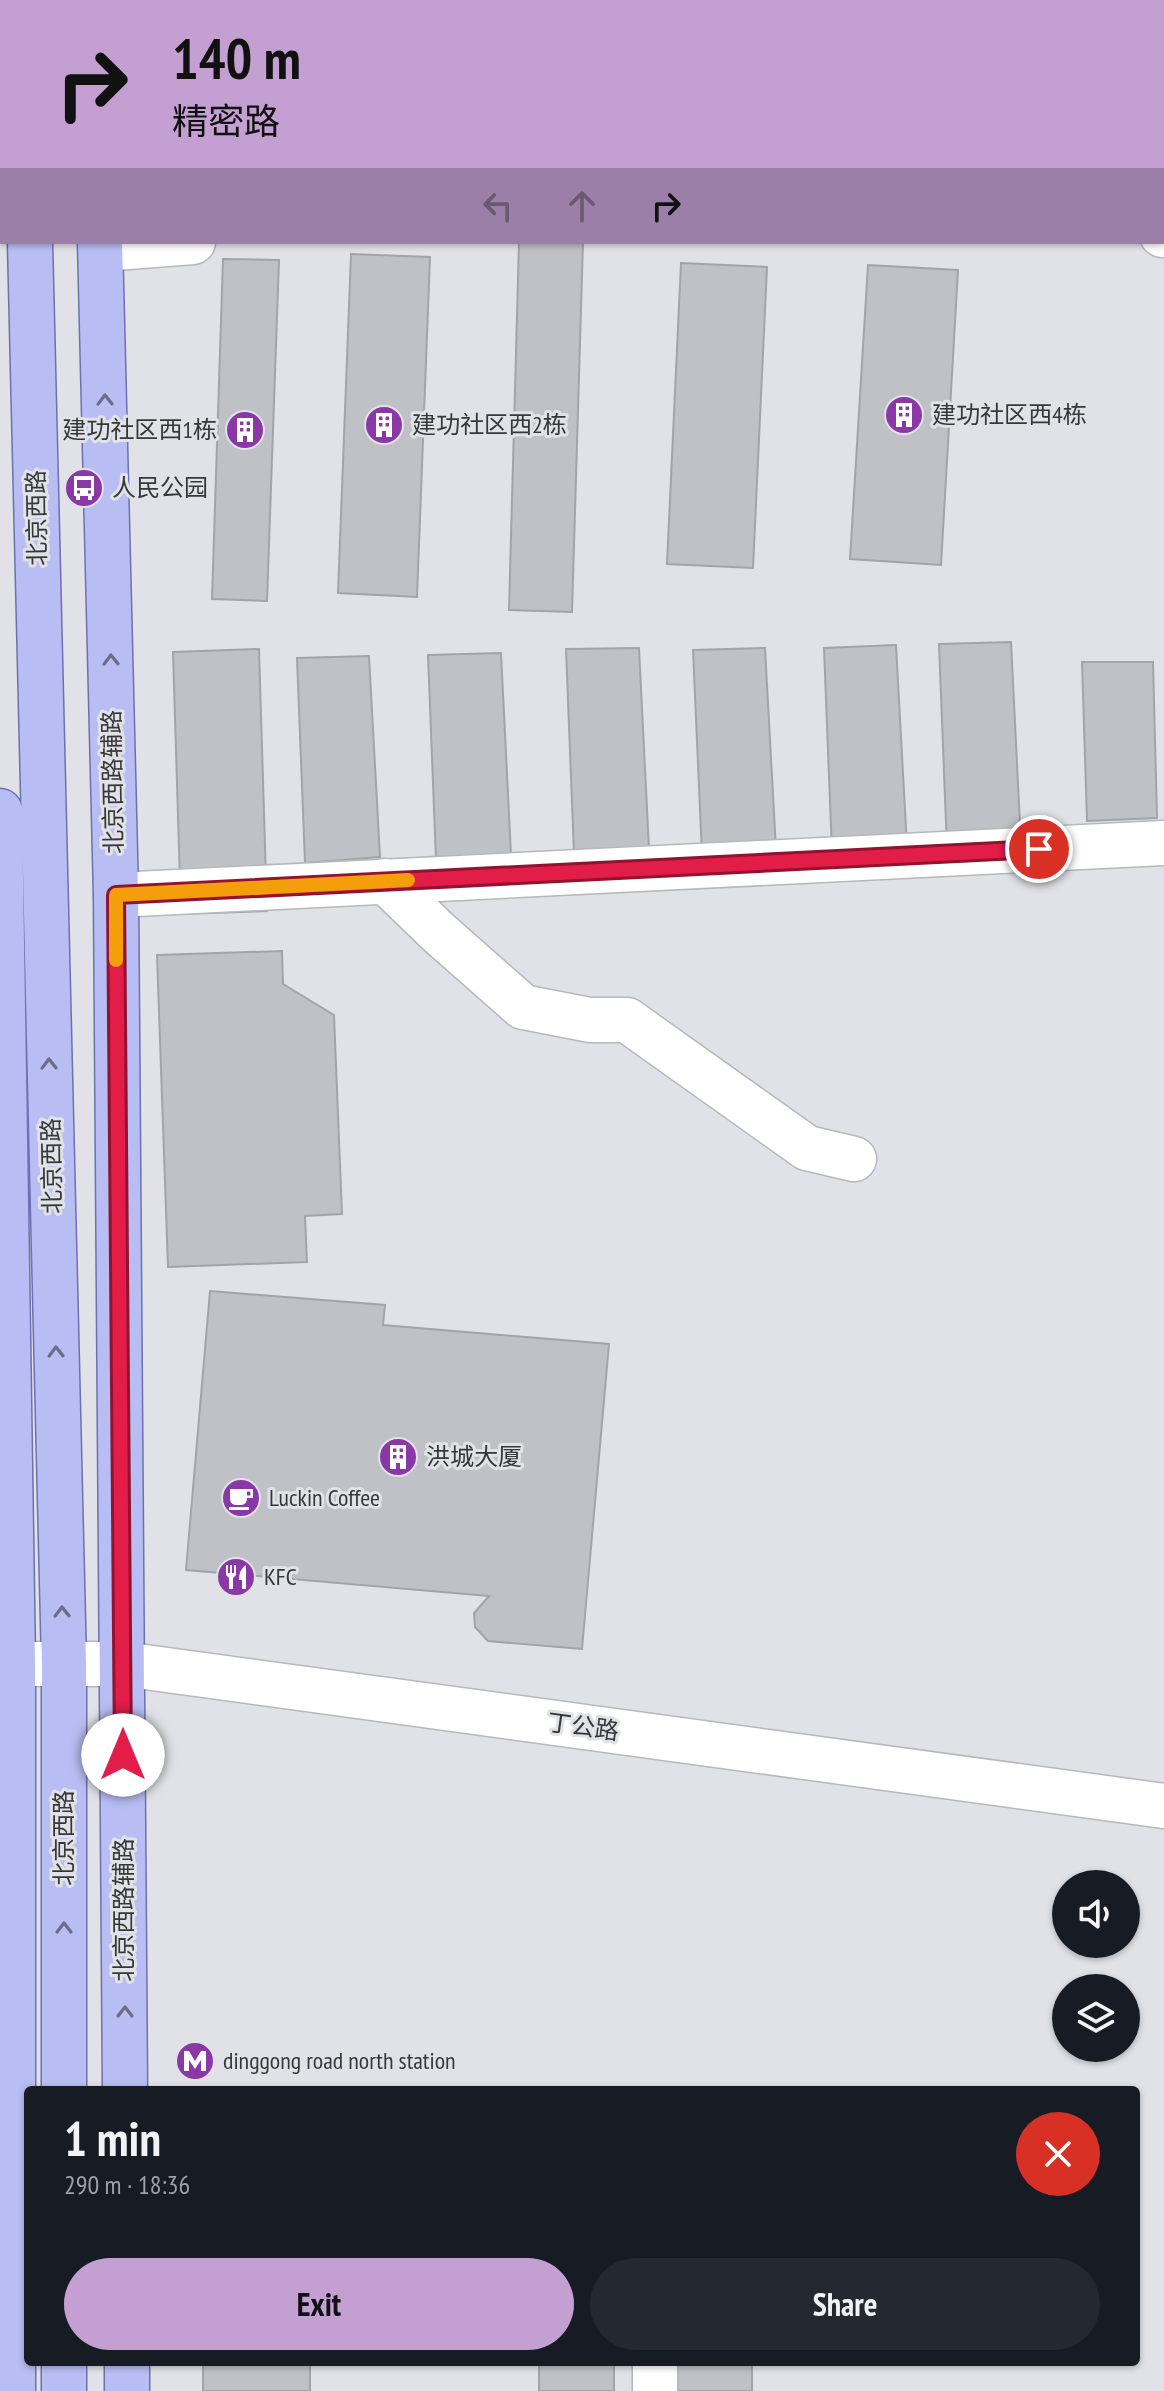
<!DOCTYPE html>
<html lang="en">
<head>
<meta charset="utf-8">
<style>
	:root { --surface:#171b24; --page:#242831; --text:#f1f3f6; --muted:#9ea1a6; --accent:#c39fd2 }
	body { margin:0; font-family:"PT Sans Narrow","Noto Sans SC",sans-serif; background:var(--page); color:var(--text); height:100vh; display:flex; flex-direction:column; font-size:30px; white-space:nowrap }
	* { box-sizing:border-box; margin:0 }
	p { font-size:26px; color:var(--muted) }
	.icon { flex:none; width:44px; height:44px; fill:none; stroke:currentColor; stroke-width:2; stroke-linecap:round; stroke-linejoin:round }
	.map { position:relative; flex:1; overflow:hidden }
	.sheet { position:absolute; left:24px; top:2086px; width:1116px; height:280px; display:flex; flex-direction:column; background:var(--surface); border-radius:8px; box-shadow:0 2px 6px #0004 }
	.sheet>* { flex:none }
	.guide { position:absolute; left:0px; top:0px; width:1164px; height:244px; box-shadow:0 2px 6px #0004; background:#c39fd2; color:#111; overflow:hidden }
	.fabs { position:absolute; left:1052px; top:1870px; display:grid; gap:16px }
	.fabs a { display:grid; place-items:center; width:88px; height:88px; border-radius:50%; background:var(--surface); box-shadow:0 2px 6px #0004; font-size:40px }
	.pin { position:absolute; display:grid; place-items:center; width:68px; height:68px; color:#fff; margin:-34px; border:4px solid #fff; border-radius:50%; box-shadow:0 2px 8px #0007 }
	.me { position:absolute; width:88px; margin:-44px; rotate:0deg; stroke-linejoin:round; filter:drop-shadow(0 0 6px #0008) }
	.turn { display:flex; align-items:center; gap:28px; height:168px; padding:0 40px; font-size:36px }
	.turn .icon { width:104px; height:104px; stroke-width:2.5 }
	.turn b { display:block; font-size:56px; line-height:68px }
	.lanes { display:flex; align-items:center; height:76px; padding:0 40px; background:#0003; justify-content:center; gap:40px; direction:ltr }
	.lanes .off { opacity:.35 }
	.round { display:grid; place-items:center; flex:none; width:84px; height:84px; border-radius:42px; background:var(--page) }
	.head { display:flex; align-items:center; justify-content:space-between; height:136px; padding:0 40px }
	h1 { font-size:48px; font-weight:600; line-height:60px }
	.primary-button { display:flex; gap:16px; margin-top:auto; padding:16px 40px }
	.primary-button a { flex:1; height:92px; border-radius:48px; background:var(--accent); color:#111; font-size:32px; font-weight:600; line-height:92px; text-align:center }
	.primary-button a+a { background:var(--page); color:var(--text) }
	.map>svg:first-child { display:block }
</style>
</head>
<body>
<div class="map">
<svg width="1164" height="2391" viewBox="0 0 1164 2391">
	<rect width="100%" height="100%" fill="#e0e2e7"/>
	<path fill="#bfc1c6" stroke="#a3a4a9" stroke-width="2" d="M 212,0 L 294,0 L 294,2 L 212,2 Z
		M 400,0 L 481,0 L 481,2 L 400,2 Z
		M 525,0 L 594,0 L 594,2 L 525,2 Z
		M 701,0 L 774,0 L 774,2 L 701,2 Z
		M 837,0 L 906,0 L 906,2 L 837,2 Z
		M 519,242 L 583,242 L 572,612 L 509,610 Z
		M 351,254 L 430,257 L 417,597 L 338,593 Z
		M 223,259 L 279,260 L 267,601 L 212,599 Z
		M 681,263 L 767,267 L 753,568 L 667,564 Z
		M 868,265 L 958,270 L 941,565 L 850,559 Z
		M 1011,642 L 1021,844 L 947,849 L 939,644 Z
		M 896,645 L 907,847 L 832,853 L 824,648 Z
		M 639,648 L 649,849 L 574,854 L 566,649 Z
		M 765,648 L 776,850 L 702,855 L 693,650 Z
		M 259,649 L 267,911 L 181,914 L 173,652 Z
		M 501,653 L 511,855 L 436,860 L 428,655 Z
		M 369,656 L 380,857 L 305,863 L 297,658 Z
		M 1082,662 L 1153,662 L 1157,818 L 1087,821 Z
		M 282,951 L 283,984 L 334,1015 L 342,1214 L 305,1216 L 307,1262 L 168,1267 L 157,955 Z
		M 210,1291 L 385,1305 L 383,1325 L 609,1344 L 582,1649 L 488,1641 L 475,1627 L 474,1613 L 489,1596 L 186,1570 Z
		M 203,2362 L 310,2362 L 310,2391 L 203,2391 Z
		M 539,2362 L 614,2362 L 614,2391 L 539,2391 Z
		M 677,2362 L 752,2362 L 752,2391 L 677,2391 Z"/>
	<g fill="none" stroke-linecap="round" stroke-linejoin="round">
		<defs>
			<path id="minor" d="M 0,124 L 2,124
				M 1162,235 L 1164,235
				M 102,249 L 193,242
				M 385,881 L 439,933 L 523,1007 L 590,1020 L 627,1020 L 807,1148 L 854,1159
				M 116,895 L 1164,843
				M 0,1664 L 123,1664 L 1164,1806
				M 655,2362 L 655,2391"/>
			<path id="major" d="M 26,0 L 26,2
				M 67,0 L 67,2
				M 30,242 L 64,1664 L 64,2090
				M 100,242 L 116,895 L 125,2090
				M 0,811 L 13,1664 L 13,2391
				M 64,2362 L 64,2391
				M 127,2362 L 127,2391"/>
		</defs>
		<use href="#minor" stroke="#b6b8bd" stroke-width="47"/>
		<use href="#major" stroke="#6c72ad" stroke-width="47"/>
		<use href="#minor" stroke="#fff" stroke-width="44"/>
		<use href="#major" stroke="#b8bdf3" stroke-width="44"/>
	</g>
	<defs><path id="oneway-chevron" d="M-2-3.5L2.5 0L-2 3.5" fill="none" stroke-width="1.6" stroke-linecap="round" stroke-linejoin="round" transform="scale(2)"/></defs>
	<g stroke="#6a6d83">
		<use href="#oneway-chevron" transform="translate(105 400) rotate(-91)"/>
		<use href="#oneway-chevron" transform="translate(111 660) rotate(-91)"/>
		<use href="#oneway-chevron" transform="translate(49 1064) rotate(-91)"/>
		<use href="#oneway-chevron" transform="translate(56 1352) rotate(-91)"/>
		<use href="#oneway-chevron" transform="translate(62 1612) rotate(-91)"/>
		<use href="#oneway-chevron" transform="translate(64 1928) rotate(-90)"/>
		<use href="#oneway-chevron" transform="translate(125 2012) rotate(-90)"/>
	</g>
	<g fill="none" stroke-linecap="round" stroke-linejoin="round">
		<defs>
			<path id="route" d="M 123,1755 L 116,895 L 1039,849"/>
		</defs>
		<use href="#route" stroke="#92132f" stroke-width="20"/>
		<use href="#route" stroke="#e11d48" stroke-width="14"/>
		<path stroke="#f59e0b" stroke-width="14" d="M 116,960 L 116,895 L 408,880"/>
	</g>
	<defs>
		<symbol id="building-disc" viewBox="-11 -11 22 22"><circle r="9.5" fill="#8b38a7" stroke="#e0e2e7"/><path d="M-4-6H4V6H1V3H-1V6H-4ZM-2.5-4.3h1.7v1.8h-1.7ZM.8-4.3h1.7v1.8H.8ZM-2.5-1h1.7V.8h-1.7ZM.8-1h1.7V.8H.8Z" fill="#fff"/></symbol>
		<symbol id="bus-disc" viewBox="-11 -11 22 22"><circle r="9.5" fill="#8b38a7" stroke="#e0e2e7"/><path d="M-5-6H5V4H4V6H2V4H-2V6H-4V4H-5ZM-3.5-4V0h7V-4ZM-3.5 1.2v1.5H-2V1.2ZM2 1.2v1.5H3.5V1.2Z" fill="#fff"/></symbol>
		<symbol id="cafe-disc" viewBox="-11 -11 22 22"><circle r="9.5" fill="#8b38a7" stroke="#e0e2e7"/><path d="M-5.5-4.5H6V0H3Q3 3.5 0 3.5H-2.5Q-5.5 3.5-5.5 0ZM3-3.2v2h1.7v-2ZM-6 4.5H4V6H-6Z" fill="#fff"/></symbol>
		<symbol id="restaurant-disc" viewBox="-11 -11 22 22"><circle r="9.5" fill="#8b38a7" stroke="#e0e2e7"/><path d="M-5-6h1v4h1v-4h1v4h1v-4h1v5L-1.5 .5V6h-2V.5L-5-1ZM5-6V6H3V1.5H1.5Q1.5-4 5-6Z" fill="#fff"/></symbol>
		<symbol id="metro-disc" viewBox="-11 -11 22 22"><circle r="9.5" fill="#8b38a7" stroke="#e0e2e7"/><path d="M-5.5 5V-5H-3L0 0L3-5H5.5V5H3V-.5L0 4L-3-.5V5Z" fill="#fff"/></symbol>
	</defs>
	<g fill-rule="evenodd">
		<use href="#building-disc" x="882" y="393" width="44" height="44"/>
		<use href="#building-disc" x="362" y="403" width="44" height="44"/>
		<use href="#building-disc" x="223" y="408" width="44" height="44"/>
		<use href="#bus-disc" x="62" y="466" width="44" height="44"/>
		<use href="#building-disc" x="376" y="1435" width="44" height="44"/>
		<use href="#cafe-disc" x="219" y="1476" width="44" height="44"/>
		<use href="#restaurant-disc" x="214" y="1555" width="44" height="44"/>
		<use href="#metro-disc" x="173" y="2039" width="44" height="44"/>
	</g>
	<g text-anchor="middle" stroke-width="6" stroke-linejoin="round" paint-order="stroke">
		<g font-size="24" fill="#363739" stroke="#e0e2e7" text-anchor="start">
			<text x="932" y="423">建功社区西4栋</text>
			<text x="412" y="433">建功社区西2栋</text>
			<text x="217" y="438" text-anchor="end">建功社区西1栋</text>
			<text x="112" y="496">人民公园</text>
			<text x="426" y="1465">洪城大厦</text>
			<text x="269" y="1506">Luckin Coffee</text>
			<text x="264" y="1585">KFC</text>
			<text x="223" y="2069">dinggong road north station</text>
		</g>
		<g font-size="24" fill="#363739" stroke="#e0e2e7">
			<text transform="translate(37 518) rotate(-91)" y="8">北京西路</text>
			<text transform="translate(113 782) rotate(-91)" y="8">北京西路辅路</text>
			<text transform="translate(52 1166) rotate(-91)" y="8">北京西路</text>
			<text transform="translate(583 1727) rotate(8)" y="8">丁公路</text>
			<text transform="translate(64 1838) rotate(-90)" y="8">北京西路</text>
			<text transform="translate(124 1910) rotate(-90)" y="8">北京西路辅路</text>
		</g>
	</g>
</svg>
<div class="fabs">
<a><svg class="icon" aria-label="sound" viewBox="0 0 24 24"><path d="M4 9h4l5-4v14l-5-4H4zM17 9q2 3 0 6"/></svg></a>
<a><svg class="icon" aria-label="layers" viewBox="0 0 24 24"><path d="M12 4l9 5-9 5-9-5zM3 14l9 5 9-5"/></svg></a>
</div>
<div class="pin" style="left:1039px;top:849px;background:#d93025"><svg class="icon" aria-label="arrive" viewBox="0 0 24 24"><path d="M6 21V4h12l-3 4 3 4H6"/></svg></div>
<svg class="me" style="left:123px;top:1755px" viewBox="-20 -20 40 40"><circle r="19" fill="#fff"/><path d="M0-13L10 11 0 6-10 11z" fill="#e11d48"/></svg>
<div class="guide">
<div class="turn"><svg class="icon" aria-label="right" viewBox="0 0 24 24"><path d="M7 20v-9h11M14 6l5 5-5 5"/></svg><div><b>140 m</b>精密路</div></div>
<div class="lanes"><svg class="icon off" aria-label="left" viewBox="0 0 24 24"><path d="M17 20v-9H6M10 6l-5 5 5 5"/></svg><svg class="icon off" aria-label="ahead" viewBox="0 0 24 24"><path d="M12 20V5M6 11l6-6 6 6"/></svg><svg class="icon" aria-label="right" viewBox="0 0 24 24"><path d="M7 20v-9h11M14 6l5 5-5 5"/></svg></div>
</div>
<section class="sheet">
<div class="head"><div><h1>1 min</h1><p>290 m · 18:36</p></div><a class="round" style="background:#d93025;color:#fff"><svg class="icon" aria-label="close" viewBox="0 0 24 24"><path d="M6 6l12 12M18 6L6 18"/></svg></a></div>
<div class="primary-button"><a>Exit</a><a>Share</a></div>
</section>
</div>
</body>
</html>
